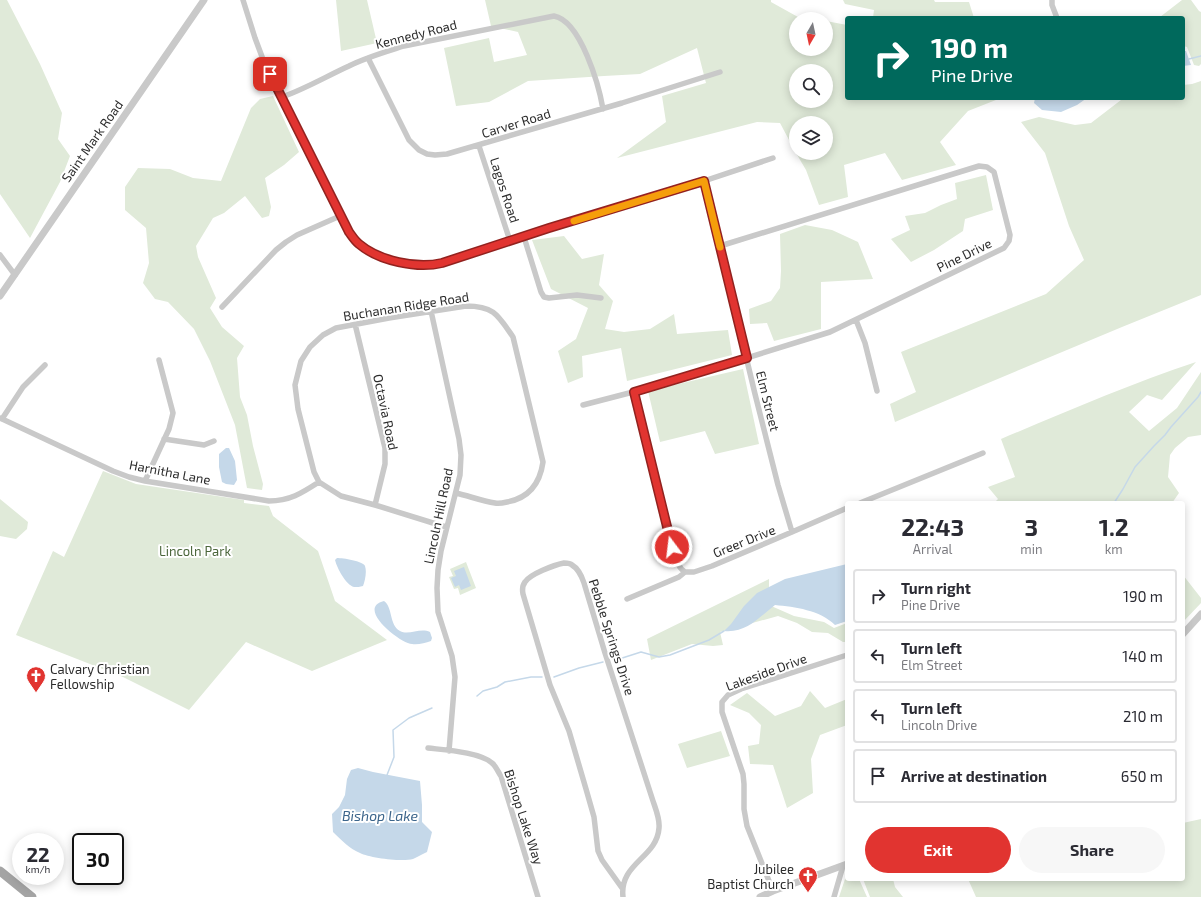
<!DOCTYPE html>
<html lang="en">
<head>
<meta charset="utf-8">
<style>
	:root { --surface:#fff; --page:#f7f7f7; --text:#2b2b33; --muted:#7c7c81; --line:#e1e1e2; --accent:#e13430 }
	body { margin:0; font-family:"Exo 2",sans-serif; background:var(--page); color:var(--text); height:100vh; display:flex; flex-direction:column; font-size:15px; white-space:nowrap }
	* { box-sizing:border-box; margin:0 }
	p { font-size:13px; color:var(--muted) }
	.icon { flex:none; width:22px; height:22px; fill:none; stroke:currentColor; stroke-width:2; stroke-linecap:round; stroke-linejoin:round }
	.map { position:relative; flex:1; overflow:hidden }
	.side { position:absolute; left:845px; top:501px; width:340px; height:380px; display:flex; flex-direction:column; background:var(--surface); border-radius:4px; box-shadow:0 2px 10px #0003 }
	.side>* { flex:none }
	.hud { position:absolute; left:845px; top:16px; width:340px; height:84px; border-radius:4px; box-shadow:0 2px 10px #0003; background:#00695c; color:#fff; overflow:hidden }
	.needle { width:26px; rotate:189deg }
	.buttons { position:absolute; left:789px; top:12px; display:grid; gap:8px }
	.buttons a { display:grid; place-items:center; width:44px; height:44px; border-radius:50%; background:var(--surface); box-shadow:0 2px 10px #0003; font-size:20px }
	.speed { position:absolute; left:12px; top:833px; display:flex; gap:8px; font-size:20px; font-weight:700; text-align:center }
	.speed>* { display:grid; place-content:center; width:52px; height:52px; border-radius:50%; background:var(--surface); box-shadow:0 2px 10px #0003; line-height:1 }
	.speed small { font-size:10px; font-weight:400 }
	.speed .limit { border:2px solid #111; border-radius:6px; background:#fff; color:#111 }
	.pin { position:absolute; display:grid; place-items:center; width:34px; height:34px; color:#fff; margin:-17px; border-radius:8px; box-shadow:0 2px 6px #0006 }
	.me { position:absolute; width:44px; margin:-22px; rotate:345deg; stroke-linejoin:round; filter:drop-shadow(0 0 3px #0008) }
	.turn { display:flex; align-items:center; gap:14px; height:84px; padding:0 20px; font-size:18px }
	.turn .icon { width:52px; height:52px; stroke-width:2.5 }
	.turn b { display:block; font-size:28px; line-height:34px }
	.eta { display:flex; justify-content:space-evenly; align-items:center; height:68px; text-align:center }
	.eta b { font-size:24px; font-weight:700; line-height:28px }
	.action { display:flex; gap:8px; margin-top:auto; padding:8px 20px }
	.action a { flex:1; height:46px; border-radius:24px; background:var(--accent); color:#fff; font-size:16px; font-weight:700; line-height:46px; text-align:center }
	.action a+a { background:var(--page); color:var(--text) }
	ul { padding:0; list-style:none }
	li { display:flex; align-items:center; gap:12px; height:54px; margin:0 8px 6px; padding:0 12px; border:2px solid var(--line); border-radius:4px }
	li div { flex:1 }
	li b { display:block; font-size:15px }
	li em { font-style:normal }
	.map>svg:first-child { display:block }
</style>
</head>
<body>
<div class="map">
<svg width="1201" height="897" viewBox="0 0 1201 897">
	<rect width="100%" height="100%" fill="#fff"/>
	<path fill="#e0ead9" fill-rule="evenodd" d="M 0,0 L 7,0 L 40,64 L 62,113 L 58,139 L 70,156 L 60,182 L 30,238 L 0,194 Z
		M 336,0 L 367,0 L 377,43 L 341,51 Z
		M 485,0 L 771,0 L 771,2 L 798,17 L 811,19 L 796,19 L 796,49 L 826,49 L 826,21 L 847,25 L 847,98 L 1001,98 L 968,111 L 940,142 L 956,165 L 902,180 L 885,153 L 844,165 L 848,197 L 819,205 L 806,170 L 796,153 L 826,153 L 826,123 L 796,123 L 796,153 L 780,123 L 757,122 L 617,158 L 666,122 L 662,96 L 706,83 L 697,48 L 640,74 L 604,76 L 528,81 L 489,102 L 456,106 L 444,48 L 489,38 L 494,62 L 527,55 L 518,32 L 491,26 ZM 796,71 L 826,71 L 826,101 L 796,101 Z
		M 843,0 L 934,0 L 935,2 L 969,2 L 974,18 L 873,18 L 874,10 L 845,4 Z
		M 1182,0 L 1191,0 L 1199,11 L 1201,12 L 1201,64 L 1199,66 L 1194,65 L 1187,47 L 1183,46 L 1183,18 L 1161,18 L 1160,17 Z
		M 1201,81 L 1201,295 L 1122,327 L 895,422 L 890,404 L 916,392 L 901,352 L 1046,294 L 1084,260 L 1069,226 L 1045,153 L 1021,122 L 1039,117 L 1075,125 L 1091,123 L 1121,100 L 1127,98 L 1183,98 L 1183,85 L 1192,84 Z
		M 273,96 L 299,152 L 284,165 L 265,178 L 271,207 L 269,216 L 262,218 L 245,196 L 224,213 L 213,218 L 196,246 L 198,257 L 216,298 L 210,308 L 222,327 L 244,346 L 237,358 L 240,397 L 247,415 L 253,446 L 263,484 L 262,490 L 247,488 L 235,425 L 210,361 L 194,329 L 168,302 L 155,299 L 143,283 L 149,263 L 146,228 L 125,210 L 125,187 L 138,168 L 170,169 L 193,178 L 221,181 L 251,108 L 260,99 Z
		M 986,175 L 993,210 L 965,219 L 963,231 L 934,250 L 911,262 L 891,239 L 910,230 L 905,216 L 925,213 L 941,205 L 957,199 L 955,183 Z
		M 805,225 L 832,230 L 858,242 L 873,279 L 821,282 L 821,329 L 774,341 L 767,323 L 750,324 L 749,309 L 771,301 L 780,288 L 781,271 L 780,234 Z
		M 564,236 L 582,259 L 604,254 L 599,285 L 613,301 L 605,329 L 624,332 L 650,329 L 674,314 L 677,334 L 728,330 L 732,355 L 627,381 L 621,348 L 582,356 L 583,377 L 568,383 L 558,351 L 576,339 L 588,308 L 551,289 L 532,240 Z
		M 1196,362 L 1162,400 L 1147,395 L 1129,412 L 1149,431 L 1177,408 L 1201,372 L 1201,435 L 1188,437 L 1175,448 L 1170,455 L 1168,477 L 1179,493 L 1172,503 L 994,503 L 998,499 L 988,487 L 1015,477 L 1001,439 C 1065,412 1130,384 1196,362 Z
		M 743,369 L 759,444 L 715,454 L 705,431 L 660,442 L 648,391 Z
		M 103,471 L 136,484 L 244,500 L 244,503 L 269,506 L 273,516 L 318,551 L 335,601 L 387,640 L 312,671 L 246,642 L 189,710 L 123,677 L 16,635 L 53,551 L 64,557 Z
		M 0,499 L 28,522 L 27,529 L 16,539 L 0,536 Z
		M 466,562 L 476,588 L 460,595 L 458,588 L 454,589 L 449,577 L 453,576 L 450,569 Z
		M 1183,575 L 1201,598 L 1201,603 L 1183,622 Z
		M 769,579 L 769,605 L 794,616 L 824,622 L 834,628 L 847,623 L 847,642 L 843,642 L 828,633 L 812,632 L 797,623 L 778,616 L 720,632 L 723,645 L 713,646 L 692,644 L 651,660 L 647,639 Z
		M 810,691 L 825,708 L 847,699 L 847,725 L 820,735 L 811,759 L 813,793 L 787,808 L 773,765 L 750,764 L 748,746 L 759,744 L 761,725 L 749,713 L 730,705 L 747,693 L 775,716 L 801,706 Z
		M 721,731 L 730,756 L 687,768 L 678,744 Z
		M 1201,819 L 1201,897 L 976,897 L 968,879 L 1183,879 L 1183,823 Z
		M 847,873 L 847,879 L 859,879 L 867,897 L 839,897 Z
		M 863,879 L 893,879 L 895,887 L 903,897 L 870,897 Z"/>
	<path fill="#c5d8e9" d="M 1183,51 L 1186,51 L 1191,65 L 1183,66 Z
		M 1035,98 L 1087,98 L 1077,105 L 1061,112 L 1042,110 L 1034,103 Z
		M 226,448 L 229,448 L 235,461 L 237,480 L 234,485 L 226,484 L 222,482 L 219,467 L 219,454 Z
		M 337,558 C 343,558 363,561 365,566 C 367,572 365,581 363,586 C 360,587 357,587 354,587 C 346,585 337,568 335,560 Z
		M 847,564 L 847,621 L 835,625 C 820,610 795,607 775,605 C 758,618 747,633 724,631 L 731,624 L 744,606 L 757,593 L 785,579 Z
		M 464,567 L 471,586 L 461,590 L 459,585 L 455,587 L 451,578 L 456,576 L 454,571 Z
		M 384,601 C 393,607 389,625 400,631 C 409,636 420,627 430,632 L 432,638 L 431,641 C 425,643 418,645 412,644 C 401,644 355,608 384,601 Z
		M 358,768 L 373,772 L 420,781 L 422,805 L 422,822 L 432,832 L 427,852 C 422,854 418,857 413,859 C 402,862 370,858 360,853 C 350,849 341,840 333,832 L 332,814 L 339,807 L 345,795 L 347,779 L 351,770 Z"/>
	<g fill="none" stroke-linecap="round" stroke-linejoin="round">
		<path stroke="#c5d8e9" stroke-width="1.5" d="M 1189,59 L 1201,56
			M 1114,503 L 1123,489 L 1135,467 L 1154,446 L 1165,435 L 1171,427 L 1198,397 L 1201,392
			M 616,660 L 641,652 L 659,657 L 670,655 L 709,640 L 724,631
			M 554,677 L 579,668 L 603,662
			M 477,696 L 483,691 L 497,687 L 505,682 L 531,677 L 542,677
			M 387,775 L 394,757 L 393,730 L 409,718 L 432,708"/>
		<path stroke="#c9c9c9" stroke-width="5.5" d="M 243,0 L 255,38 L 264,62 L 298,129 L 345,226 C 348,232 352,238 358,243 C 377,260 417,269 442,263 L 549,228 L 686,187 L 773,158
			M 1052,0 L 1052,5 L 1057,18
			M 368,58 L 409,140 L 419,150 L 427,154 L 435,155 L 447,154 L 622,103 L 720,72
			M 282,97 C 305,89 327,76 349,66 C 367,57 385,52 404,46 L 554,16 C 581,21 599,86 603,109
			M 479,146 L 510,241
			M 704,181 L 755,394 L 778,485 L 792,532
			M 524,237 L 541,292 L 544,297 L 549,298 L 577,295 L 601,298
			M 0,255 L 15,275
			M 222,307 L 276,250 L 286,242 L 297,235 L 340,216
			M 431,311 L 459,439 L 461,455 L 460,475 L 441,551 L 438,570 L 437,588 L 438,612 L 452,656 L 455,677 L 449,751
			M 856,320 L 865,343 L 877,391
			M 355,324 L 385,448 L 385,464 L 375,505
			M 634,392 L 672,547 C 675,556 677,567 685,572
			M 583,405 L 660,385 L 830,332 L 1004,248 L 1009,241 L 1010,235 L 994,172 L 987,167 L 979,166 L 720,246
			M 0,418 L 113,471 L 129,477 L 145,481 L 269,501 C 290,501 302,493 319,482
			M 2,419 L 23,387 L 45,365
			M 164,439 L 204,445 L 214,441
			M 145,481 L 169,429 L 173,413 L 159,360
			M 860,503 L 983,453
			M 446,527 L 375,505 L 341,496 L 319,482 L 314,472 L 298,409 L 295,385 L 301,361 L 310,347 L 323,335 L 336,328 L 389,318 L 466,306 C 494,306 498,315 513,337 L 543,462 C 540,483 529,498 507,502 C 503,503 499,504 495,503 C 482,501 469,496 456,493
			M 627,599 L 679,577 L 685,572 L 694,572 L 712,566 L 792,532 L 847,508
			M 428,748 C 445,750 480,752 492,763 C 496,766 498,772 501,776 L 538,897
			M 622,888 L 602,860 L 598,851 L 594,817 L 586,789 L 569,731 L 550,685 L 523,594 C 522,589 522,586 525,582 C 530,574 554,565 564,563 C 567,563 570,563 572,565 C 579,569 582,577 584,583 L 605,653 L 653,801 C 656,810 660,819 659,828 C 657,858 619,863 623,897
			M 773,891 L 747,826 L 744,809 L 744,784 L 743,774 L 722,712 L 722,702 L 728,695 L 741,689 L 847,655
			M 834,897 L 843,866"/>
		<path stroke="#c9c9c9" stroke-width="7" d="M 0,296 L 204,0
			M 1183,634 L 1201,614
			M 760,897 L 773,891 L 847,864"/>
		<path stroke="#a4a4a4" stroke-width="9" d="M 0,871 L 32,897"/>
	</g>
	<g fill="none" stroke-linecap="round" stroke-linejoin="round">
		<defs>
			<path id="route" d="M 270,74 L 349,232 C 352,236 355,241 359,244 C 379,261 417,269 442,263 L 549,228 L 704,181 L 747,358 L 634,392 L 672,547"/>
		</defs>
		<use href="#route" stroke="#92221f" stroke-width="10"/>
		<use href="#route" stroke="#e13430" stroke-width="7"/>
		<path stroke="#f59e0b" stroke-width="7" d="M 574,221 L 704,181 L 720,247"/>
	</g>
	<defs>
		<symbol id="church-pin" viewBox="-11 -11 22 30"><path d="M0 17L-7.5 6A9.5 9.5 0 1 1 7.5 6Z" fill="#e13430" stroke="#fff"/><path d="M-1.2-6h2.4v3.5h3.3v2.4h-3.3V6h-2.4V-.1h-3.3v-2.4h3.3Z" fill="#fff"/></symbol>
	</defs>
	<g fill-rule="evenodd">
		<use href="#church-pin" x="25" y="665" width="22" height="30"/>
		<use href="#church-pin" x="797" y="865" width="22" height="30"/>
	</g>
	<g text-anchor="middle" stroke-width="4" stroke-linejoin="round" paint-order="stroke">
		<g font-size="13" fill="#2c2c2c" stroke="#fff">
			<text transform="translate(416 34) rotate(-14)" y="5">Kennedy Road</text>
			<text transform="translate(516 123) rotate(-17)" y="5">Carver Road</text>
			<text transform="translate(92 141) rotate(-55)" y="5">Saint Mark Road</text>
			<text transform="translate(505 190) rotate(72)" y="5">Lagos Road</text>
			<text transform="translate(964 255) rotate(-26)" y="5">Pine Drive</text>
			<text transform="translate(406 306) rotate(-9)" y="5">Buchanan Ridge Road</text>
			<text transform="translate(768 401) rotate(76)" y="5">Elm Street</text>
			<text transform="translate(386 412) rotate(78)" y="5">Octavia Road</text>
			<text transform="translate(170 472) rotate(11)" y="5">Harnitha Lane</text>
			<text transform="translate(438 516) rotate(-78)" y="5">Lincoln Hill Road</text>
			<text transform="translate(744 541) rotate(-22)" y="5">Greer Drive</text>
			<text transform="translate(612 637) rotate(72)" y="5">Pebble Springs Drive</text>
			<text transform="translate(766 672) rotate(-20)" y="5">Lakeside Drive</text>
			<text transform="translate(524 817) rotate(72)" y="5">Bishop Lake Way</text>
		</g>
		<g font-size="13" fill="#4b663b" stroke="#fff">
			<text x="195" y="556">Lincoln Park</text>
		</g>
		<g font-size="13" fill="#2c2c2c" stroke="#fff" text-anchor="start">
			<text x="50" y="674">Calvary Christian<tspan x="50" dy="15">Fellowship</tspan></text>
			<text x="794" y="874" text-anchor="end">Jubilee<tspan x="794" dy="15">Baptist Church</tspan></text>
		</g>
		<g font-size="14" font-style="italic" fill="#3c658b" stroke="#fff">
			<text x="380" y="821">Bishop Lake</text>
		</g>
	</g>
</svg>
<div class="buttons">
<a><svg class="needle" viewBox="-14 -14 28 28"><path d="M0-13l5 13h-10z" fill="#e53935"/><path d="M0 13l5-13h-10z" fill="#7c7c81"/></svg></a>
<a><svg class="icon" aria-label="search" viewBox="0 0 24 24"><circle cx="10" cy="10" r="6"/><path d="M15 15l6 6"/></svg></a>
<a><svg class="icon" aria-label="layers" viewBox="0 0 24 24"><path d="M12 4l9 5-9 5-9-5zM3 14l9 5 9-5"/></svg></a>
</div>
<div class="speed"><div>22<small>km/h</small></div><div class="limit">30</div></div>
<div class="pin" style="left:270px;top:74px;background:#d93025"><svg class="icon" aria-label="arrive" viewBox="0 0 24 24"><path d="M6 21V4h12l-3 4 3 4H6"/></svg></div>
<svg class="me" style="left:672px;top:547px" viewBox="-20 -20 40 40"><circle r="17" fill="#e13430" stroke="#fff" stroke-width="3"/><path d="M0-11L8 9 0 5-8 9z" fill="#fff"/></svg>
<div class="hud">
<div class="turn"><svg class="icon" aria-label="right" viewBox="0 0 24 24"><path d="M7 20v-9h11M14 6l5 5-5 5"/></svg><div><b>190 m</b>Pine Drive</div></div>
</div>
<section class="side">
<div class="eta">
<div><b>22:43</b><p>Arrival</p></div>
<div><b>3</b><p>min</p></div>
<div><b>1.2</b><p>km</p></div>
</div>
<ul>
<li><svg class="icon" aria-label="right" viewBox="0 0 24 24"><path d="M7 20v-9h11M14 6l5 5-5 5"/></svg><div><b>Turn right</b><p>Pine Drive</p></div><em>190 m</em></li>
<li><svg class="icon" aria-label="left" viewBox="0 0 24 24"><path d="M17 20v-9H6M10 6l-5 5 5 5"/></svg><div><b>Turn left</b><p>Elm Street</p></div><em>140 m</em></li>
<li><svg class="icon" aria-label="left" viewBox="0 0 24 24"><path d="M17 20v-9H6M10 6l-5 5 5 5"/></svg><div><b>Turn left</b><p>Lincoln Drive</p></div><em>210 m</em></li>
<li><svg class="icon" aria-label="arrive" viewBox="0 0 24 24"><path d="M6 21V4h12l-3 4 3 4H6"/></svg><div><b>Arrive at destination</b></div><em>650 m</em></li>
</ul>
<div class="action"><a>Exit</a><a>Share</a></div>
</section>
</div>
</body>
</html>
